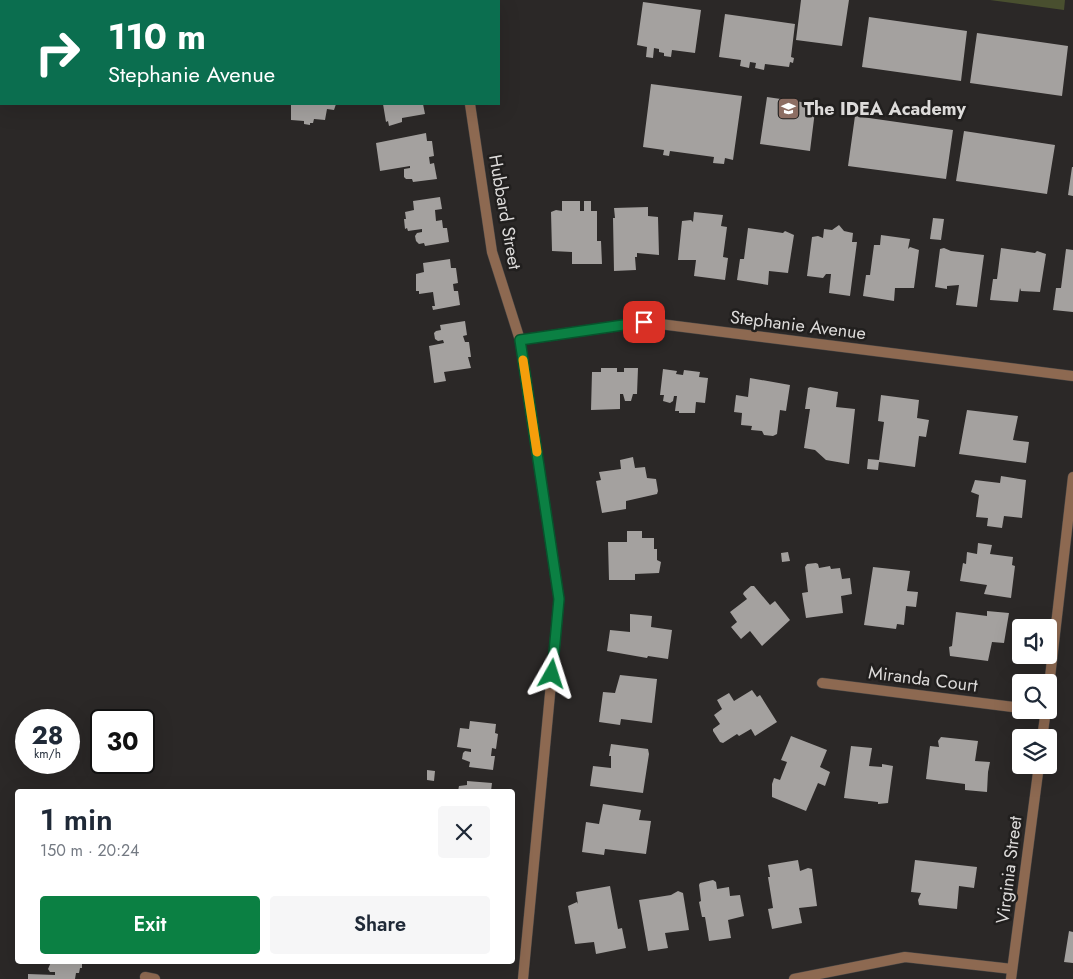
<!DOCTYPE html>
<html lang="en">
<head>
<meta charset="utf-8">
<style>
	:root { --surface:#fff; --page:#f6f6f7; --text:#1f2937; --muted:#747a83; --accent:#0b8043 }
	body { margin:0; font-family:Jost,sans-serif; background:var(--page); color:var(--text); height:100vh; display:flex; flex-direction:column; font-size:19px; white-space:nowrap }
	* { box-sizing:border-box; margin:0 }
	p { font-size:16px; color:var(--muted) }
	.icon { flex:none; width:28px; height:28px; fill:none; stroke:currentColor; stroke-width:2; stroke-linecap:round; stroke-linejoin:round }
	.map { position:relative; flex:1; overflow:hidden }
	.side { position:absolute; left:15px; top:789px; width:500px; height:175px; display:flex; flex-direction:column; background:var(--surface); border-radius:5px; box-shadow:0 5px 20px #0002 }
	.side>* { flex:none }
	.banner { position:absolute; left:0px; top:0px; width:500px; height:105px; box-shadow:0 5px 20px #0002; background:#0b6e4f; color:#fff; overflow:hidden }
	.controls { position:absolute; left:1012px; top:619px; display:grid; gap:10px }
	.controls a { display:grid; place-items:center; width:45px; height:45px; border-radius:5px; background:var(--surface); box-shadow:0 5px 20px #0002; font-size:25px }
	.speed { position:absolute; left:15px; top:709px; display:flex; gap:10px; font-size:25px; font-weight:700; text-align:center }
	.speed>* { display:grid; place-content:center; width:65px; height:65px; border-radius:50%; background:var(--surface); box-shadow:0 5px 20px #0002; line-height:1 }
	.speed small { font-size:12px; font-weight:400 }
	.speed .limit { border:2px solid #111; border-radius:8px; background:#fff; color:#111 }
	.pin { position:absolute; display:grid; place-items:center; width:42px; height:42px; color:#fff; margin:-21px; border-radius:10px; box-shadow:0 2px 8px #0006 }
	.me { position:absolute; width:55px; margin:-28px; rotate:6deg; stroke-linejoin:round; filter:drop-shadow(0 0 4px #0008) }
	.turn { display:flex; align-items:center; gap:18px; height:105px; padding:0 25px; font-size:22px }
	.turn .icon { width:65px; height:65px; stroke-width:2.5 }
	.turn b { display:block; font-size:35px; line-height:42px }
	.round { display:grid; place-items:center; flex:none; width:52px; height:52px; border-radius:5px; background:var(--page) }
	.overview { display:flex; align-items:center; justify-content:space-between; height:85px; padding:0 25px }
	h1 { font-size:30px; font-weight:600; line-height:38px }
	.primary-button { display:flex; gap:10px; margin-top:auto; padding:10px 25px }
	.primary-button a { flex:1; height:58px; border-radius:5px; background:var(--accent); color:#fff; font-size:20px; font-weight:600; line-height:58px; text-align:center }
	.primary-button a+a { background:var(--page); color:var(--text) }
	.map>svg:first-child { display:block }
</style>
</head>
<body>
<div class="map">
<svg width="1073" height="979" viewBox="0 0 1073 979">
	<rect width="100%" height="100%" fill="#2b2827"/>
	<path fill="#494f2f" d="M 990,0 L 1065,0 L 1064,10 Z"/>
	<path fill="#a4a19f" d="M 801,0 L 849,0 L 842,46 L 796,40 Z
		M 643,2 L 701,10 L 695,53 L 672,50 L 671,57 L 664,56 L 664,53 L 659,52 L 659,49 L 654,48 L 653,58 L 646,57 L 647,47 L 637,45 Z
		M 725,14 L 795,24 L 791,57 L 794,58 L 793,63 L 790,62 L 789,67 L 765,64 L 764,70 L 755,68 L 756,63 L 750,62 L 749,68 L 740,66 L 741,60 L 719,57 Z
		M 869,17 L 967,31 L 961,81 L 862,67 Z
		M 977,33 L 1068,46 L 1062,96 L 970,83 Z
		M 651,84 L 742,96 L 733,160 L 725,158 L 724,164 L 713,163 L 714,157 L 670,151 L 669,156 L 663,155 L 664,150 L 643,147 Z
		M 767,97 L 815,104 L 815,107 L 819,107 L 819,112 L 815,111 L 810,151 L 760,144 Z
		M 291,104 L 336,104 L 334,110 L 327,109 L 325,120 L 314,119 L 313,123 L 310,123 L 310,125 L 304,124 L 304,121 L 291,120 Z
		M 383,104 L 423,104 L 425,114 L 402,118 L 402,122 L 389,126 L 388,121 L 386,122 Z
		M 855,116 L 953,130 L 946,179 L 848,166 Z
		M 964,131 L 1055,145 L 1047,194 L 956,181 Z
		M 426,133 L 427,141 L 432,141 L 434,156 L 429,157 L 430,164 L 434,163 L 437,179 L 413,182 L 412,179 L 406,179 L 404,177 L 404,169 L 410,168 L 410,166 L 380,171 L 376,143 Z
		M 1072,167 L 1073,167 L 1073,196 L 1068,195 Z
		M 440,197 L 442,209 L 435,210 L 436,221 L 442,220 L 443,228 L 447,228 L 449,242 L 425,246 L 424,243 L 419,244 L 416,241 L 415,236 L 417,233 L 422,232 L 422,229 L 408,231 L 407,228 L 405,229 L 404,219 L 406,219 L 405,212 L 414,210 L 413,201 Z
		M 562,201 L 580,201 L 580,211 L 584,211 L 584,201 L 591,201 L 591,211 L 597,211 L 597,241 L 601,241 L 602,264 L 572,264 L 572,252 L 552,251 L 551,212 L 556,210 L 562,211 Z
		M 648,207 L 648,216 L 658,217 L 659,255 L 637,253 L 637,257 L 635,257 L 636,270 L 614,271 L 613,218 L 615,218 L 614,208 Z
		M 694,212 L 723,215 L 721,226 L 727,227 L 723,257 L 728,258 L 725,280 L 694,276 L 696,260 L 678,260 L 682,221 L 691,220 L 693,222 Z
		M 933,218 L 944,219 L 941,240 L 930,239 Z
		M 839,225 L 844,231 L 853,233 L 852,242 L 857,242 L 850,296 L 829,293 L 831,274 L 826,274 L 823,278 L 807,276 L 812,237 L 818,236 L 823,238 L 824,229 L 832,230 Z
		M 748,228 L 783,233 L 785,231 L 794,235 L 788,273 L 769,271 L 768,285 L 737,280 L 740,259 L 744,259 Z
		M 881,235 L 910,239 L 908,249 L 910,247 L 919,250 L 914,288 L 895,288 L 894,301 L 863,296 L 866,275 L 870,275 L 874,245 L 880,245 Z
		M 944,248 L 951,251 L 984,255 L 977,307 L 956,305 L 959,285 L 947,286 L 947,289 L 935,287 L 940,249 Z
		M 1001,248 L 1035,253 L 1037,251 L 1046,254 L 1040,292 L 1021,291 L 1020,288 L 1018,302 L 990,300 L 993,279 L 997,279 Z
		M 1066,249 L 1073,250 L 1073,312 L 1053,310 L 1056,288 L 1061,288 Z
		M 450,259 L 451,268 L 456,268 L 458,283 L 453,284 L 454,291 L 458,291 L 460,305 L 433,310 L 432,306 L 435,306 L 433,292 L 419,294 L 419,291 L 416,291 L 416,274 L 424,272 L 423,263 Z
		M 465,321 L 467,335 L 463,336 L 465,342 L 469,342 L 471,357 L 468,357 L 471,368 L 444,372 L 446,381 L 434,383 L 429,346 L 444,343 L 443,340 L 438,341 L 435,339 L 434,333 L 436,331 L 441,330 L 440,325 Z
		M 601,368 L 617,368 L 617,372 L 624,372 L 624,368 L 638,368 L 637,394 L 633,394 L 631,401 L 625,401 L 623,394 L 620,394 L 620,409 L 591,410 L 592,372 L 601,372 Z
		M 663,369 L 677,371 L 676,374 L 683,375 L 684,370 L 700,372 L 699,377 L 708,378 L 705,403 L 696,402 L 695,413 L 679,413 L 679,411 L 675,411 L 677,396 L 674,396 L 673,401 L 670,403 L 663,401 L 664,395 L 660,395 Z
		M 750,378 L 790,385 L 786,411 L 780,410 L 777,434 L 773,436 L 764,435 L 762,431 L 751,430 L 752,426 L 741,425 L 742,413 L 734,412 L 736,395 L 748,397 Z
		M 810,387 L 838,392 L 836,407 L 855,409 L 849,464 L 826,460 L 815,450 L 804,448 L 810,409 L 805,409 L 808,388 Z
		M 881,395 L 919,400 L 917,418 L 929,420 L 926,437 L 919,436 L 915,467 L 879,462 L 878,470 L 867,469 L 868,459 L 879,460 L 884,422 L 878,421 Z
		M 967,410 L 1018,416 L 1013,440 L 1029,442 L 1026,463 L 959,454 Z
		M 633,457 L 635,468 L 645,467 L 647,478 L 656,479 L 658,491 L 657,494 L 626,501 L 626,509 L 602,513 L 596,481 L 601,480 L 599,472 L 621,469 L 620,460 Z
		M 1001,476 L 1026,480 L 1022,518 L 1004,516 L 1002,528 L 987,526 L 988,518 L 976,517 L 979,495 L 971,492 L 975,480 L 1000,483 Z
		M 627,531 L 642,531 L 642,538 L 654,538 L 654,549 L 657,549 L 657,560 L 661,562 L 659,573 L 635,574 L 635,580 L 609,580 L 608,542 L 627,542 Z
		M 978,543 L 992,545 L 990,554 L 1013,557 L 1012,565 L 1015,566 L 1011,598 L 984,594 L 987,585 L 960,581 L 963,563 L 966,564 L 967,552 L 977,554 Z
		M 788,552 L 790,561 L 782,562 L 781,553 Z
		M 816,563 L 818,564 L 819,568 L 830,566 L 831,569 L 840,568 L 842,579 L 850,578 L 852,594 L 841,596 L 843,613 L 806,618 L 802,593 L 808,592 L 805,567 L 807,564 Z
		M 873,567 L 910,571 L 907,591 L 918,592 L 916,607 L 906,606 L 904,625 L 897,624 L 896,629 L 864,625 Z
		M 751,586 L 754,586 L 770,605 L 775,601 L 790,620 L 762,646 L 750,631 L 741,639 L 731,627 L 737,622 L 730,612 L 747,599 L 743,594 L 744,592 Z
		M 987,611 L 1009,613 L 1004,643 L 992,642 L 988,661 L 950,656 L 949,647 L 952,646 L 956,612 L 987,616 Z
		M 630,614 L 652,616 L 651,627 L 672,630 L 668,659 L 648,656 L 647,658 L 607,651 L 610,630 L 630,632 Z
		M 620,675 L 657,679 L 652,723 L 621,719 L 620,725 L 599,722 L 603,692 L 615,693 Z
		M 752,690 L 757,697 L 760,695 L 777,722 L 755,736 L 751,729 L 739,736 L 737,734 L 723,743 L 720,742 L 713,731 L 713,729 L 720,724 L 714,715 L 722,709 L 717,700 L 729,693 L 734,701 Z
		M 470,721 L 496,724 L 495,733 L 498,734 L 496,749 L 492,748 L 491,756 L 495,756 L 493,770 L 469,767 L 470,762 L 462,759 L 463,753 L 465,751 L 471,752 L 471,749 L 457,747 L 460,728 L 469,729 Z
		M 791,736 L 827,750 L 820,767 L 830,772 L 825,786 L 818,783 L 806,811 L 772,797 L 772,784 L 774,778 L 780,780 L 787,762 L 781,760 Z
		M 941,737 L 978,741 L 975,761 L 990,762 L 988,772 L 987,792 L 965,790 L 965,784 L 926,779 L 930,746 L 939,747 L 938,741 Z
		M 611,744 L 648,749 L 649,754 L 643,793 L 590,786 L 593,766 L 611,768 L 611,756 L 609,756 Z
		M 851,746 L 872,748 L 869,766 L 882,767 L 882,764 L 893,766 L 888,803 L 878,804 L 878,802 L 844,798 Z
		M 427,770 L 435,771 L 434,781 L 427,780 Z
		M 467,781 L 492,783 L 491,791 L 458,791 L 459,786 L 467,785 Z
		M 603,804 L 641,810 L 639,820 L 651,821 L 646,854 L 605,849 L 604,855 L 582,852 L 586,822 L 599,824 Z
		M 798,860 L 800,871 L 808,868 L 812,869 L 817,906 L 799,908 L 802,923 L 772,929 L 768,909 L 773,908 L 768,877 L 770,877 L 768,865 Z
		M 915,860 L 977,867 L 974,888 L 959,886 L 957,909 L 919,905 L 918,900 L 921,893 L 911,892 Z
		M 713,880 L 716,882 L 717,889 L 729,887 L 730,896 L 740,895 L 744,916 L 728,920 L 731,938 L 709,941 L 705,917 L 702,917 L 699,902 L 701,901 L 699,885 L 700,883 Z
		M 610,886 L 618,929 L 622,928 L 626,948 L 596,954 L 594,942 L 575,944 L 568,906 L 577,902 L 578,904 L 576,892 Z
		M 678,891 L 683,893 L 689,930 L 665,933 L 668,948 L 648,951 L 639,900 L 671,895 Z
		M 1069,931 L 1073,932 L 1073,963 L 1064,962 Z
		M 82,961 L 82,968 L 80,968 L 79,973 L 76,973 L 75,979 L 28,979 L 28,974 L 55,975 L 55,972 L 50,972 L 48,969 L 51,962 Z"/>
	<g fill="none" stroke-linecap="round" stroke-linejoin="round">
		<defs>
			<path id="minor" d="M 459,1 L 459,0
				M 470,104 L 492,252 L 520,340 L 559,599 L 523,979
				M 520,340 L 644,322 L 1073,376
				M 822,683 L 1021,708
				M 1049,686 L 1073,477
				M 1042,738 L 1046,710
				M 145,977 L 155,979
				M 794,979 L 905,957 L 1012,969
				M 1011,979 L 1039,765"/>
		</defs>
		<use href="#minor" stroke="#474544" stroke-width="11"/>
		<use href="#minor" stroke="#8d6951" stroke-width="10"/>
	</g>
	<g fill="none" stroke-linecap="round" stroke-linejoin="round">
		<defs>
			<path id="route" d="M 552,674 L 559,599 L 520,340 L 644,322"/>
		</defs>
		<use href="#route" stroke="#07532c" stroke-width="12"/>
		<use href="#route" stroke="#0b8043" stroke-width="9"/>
		<path stroke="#f59e0b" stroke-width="9" d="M 523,360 L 537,452"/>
	</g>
	<defs>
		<symbol id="school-square" viewBox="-11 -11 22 22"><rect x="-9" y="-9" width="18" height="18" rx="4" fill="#8d6e63" stroke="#211f1e"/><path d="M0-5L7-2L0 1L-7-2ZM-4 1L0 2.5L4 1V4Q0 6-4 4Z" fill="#fff"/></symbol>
	</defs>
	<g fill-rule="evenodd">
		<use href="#school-square" x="776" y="96" width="25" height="25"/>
	</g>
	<g text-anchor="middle" stroke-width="5" stroke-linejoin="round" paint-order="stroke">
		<g font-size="18" font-weight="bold" fill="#dddbda" stroke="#211f1e" text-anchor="start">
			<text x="804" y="115">The IDEA Academy</text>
		</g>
		<g font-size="18" fill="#dddbda" stroke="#211f1e">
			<text transform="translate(505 212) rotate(80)" y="6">Hubbard Street</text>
			<text transform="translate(798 325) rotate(7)" y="6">Stephanie Avenue</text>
			<text transform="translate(923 679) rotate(7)" y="6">Miranda Court</text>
			<text transform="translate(1009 870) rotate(-83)" y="6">Virginia Street</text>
		</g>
	</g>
</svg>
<div class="controls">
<a><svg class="icon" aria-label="sound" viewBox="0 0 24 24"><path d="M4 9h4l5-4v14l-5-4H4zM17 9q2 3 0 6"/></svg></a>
<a><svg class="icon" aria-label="search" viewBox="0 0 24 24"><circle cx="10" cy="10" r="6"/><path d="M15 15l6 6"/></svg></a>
<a><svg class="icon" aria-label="layers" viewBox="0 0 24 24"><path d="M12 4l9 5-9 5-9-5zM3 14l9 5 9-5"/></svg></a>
</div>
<div class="speed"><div>28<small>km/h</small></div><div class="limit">30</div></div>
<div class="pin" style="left:644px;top:322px;background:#d93025"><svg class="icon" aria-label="arrive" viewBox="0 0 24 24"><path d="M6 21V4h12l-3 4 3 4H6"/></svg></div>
<svg class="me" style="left:552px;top:674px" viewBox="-20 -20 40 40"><path d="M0-17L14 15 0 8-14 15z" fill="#0b8043" stroke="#fff" stroke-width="4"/></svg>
<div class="banner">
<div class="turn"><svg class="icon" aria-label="right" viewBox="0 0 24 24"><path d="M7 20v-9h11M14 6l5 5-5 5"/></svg><div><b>110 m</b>Stephanie Avenue</div></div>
</div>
<section class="side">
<div class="overview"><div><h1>1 min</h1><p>150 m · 20:24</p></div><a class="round"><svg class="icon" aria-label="close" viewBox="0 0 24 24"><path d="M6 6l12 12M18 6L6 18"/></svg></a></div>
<div class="primary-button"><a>Exit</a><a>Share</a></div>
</section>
</div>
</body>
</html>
